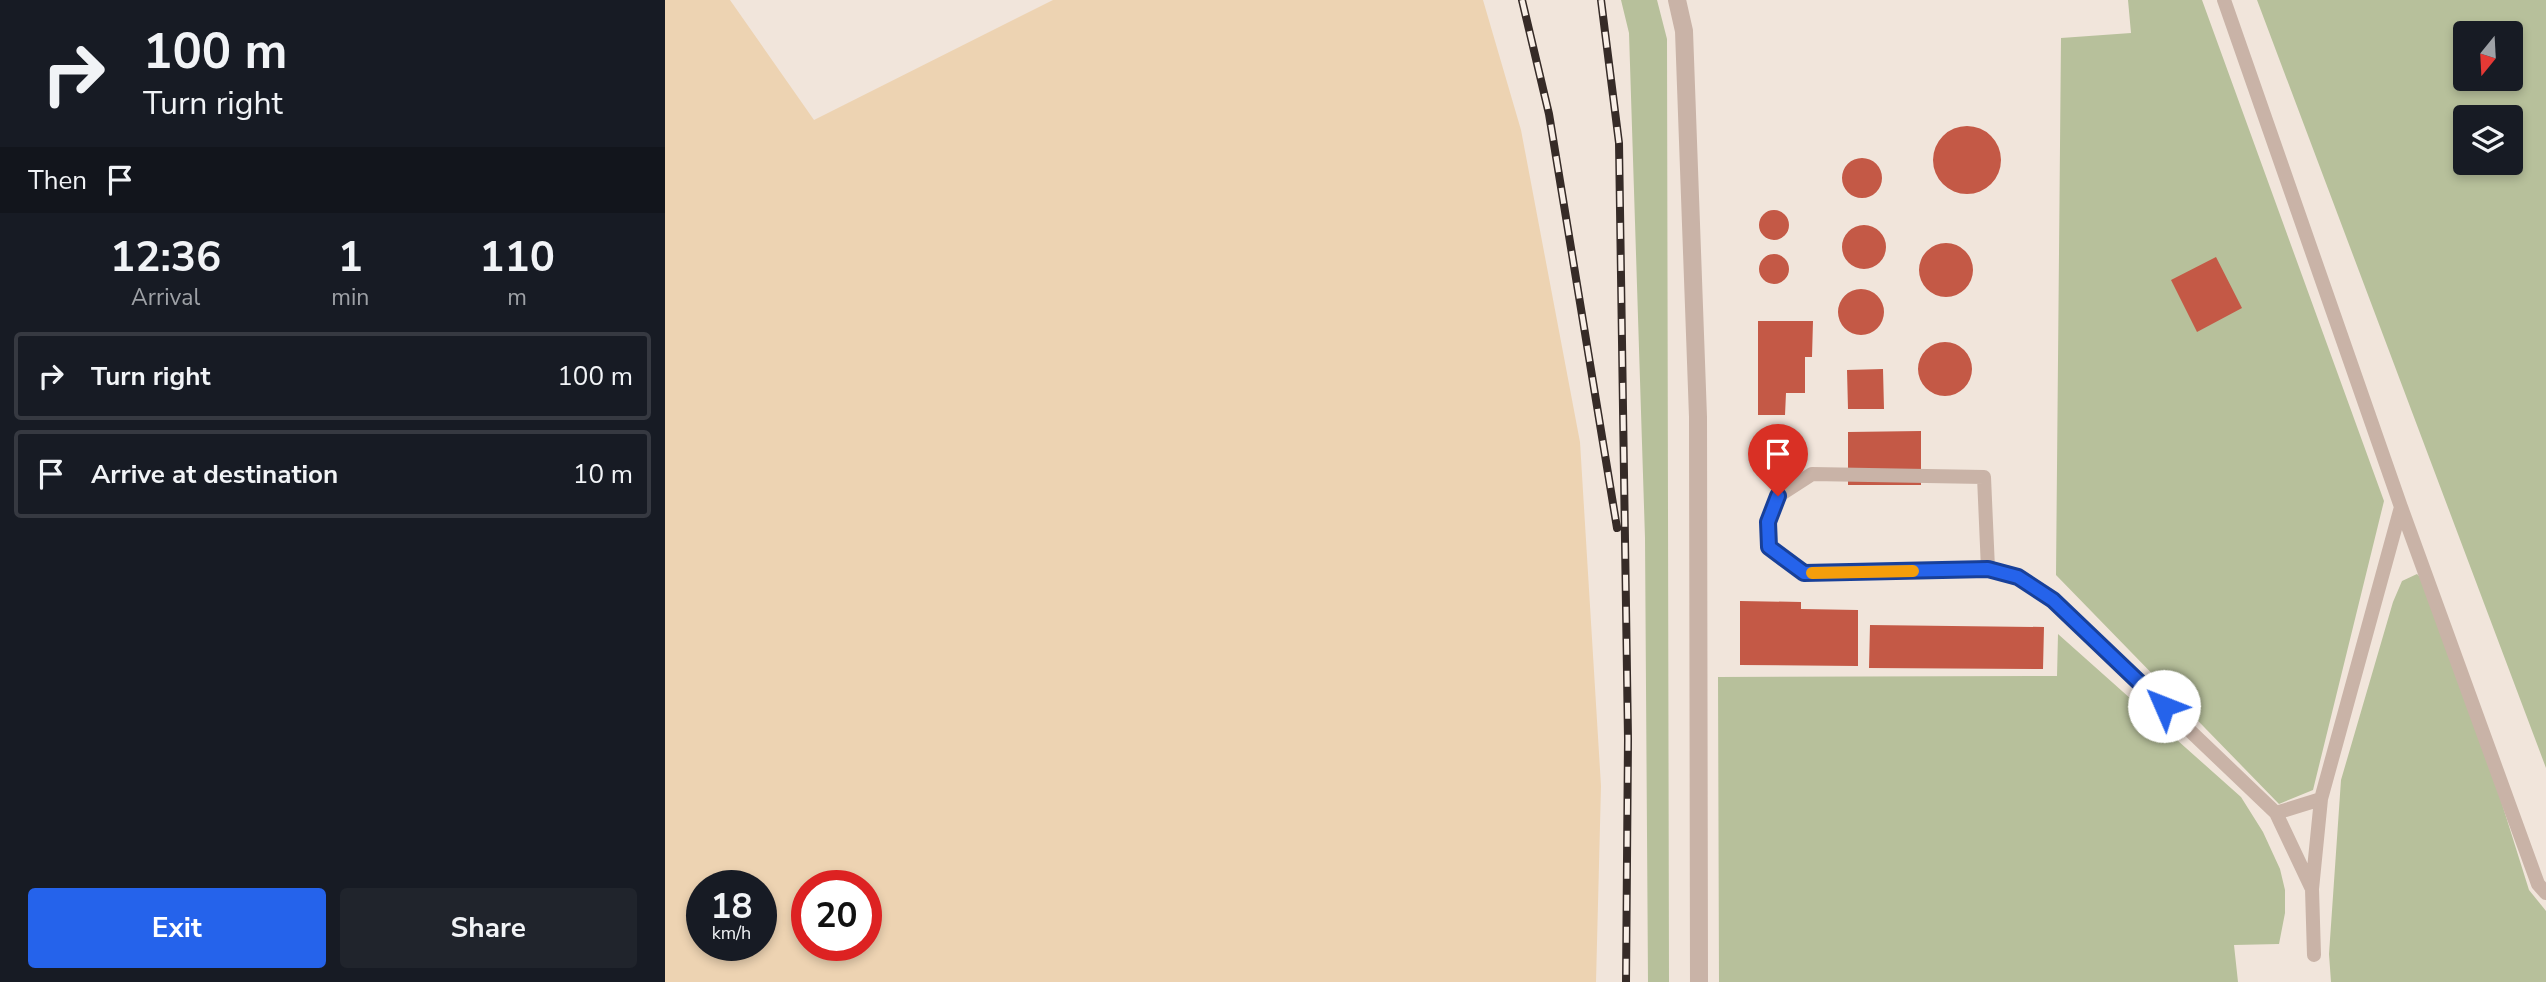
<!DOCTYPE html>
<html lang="en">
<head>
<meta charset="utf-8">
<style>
	:root { --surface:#171b24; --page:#20242c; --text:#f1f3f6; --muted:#9ea1a6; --line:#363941; --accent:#2563eb }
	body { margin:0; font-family:"Nunito Sans",sans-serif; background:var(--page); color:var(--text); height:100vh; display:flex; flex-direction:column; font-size:26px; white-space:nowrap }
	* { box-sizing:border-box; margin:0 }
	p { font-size:23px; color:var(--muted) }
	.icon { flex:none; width:38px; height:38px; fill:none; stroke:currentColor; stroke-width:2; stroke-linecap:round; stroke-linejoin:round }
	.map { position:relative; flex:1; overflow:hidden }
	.drawer { display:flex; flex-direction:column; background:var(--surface); width:665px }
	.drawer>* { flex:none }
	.top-card { background:#171b24; color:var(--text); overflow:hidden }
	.needle { width:46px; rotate:198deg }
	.fabs { position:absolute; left:1788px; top:21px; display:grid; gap:14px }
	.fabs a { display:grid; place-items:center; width:70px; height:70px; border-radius:7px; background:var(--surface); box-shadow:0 4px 10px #0003; font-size:35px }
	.speed { position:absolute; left:21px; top:870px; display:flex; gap:14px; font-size:35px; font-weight:700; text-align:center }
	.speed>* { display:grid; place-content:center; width:91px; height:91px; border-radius:50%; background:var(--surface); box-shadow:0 4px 10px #0003; line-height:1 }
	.speed small { font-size:18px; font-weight:400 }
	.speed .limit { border:10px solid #d22; background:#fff; color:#111 }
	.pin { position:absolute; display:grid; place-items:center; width:60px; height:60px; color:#fff; margin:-72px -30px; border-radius:50% 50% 50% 0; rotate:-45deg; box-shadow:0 0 7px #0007 }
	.pin .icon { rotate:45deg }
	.me { position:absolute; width:77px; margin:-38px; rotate:314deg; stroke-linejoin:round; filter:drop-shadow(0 0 5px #0008) }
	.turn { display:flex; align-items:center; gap:24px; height:147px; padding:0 28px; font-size:32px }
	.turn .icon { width:91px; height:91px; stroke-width:2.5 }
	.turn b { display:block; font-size:49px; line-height:60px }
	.then { display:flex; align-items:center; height:66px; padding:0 28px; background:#0003; gap:14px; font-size:26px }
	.eta { display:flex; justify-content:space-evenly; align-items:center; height:119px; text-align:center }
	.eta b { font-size:42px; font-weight:700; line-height:49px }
	.button { display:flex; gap:14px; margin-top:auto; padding:14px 28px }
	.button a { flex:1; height:80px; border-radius:7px; background:var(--accent); color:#fff; font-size:28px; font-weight:700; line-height:80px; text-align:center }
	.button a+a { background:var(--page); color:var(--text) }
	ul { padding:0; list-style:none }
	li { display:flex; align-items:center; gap:21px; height:88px; margin:0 14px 10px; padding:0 14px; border:4px solid var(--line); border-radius:7px }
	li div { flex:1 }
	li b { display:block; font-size:26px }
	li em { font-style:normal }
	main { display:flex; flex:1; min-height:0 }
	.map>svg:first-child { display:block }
</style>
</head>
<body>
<main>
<section class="drawer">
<div class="top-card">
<div class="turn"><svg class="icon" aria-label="right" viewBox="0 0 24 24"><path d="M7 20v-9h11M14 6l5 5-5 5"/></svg><div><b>100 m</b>Turn right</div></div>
<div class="then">Then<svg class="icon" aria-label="arrive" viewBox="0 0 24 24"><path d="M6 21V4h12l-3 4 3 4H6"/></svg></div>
</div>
<div class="eta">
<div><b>12:36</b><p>Arrival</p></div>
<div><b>1</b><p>min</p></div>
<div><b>110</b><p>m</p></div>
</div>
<ul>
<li><svg class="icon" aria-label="right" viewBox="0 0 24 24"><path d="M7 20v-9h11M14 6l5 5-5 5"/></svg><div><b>Turn right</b></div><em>100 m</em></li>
<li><svg class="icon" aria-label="arrive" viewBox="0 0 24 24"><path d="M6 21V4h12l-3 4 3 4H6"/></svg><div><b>Arrive at destination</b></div><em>10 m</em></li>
</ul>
<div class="button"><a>Exit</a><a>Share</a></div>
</section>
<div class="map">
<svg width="1881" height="982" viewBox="0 0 1881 982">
	<rect width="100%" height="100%" fill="#f1e5db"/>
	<path fill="#b7c09b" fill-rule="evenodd" d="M 956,0 L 992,0 L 1002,39 L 1004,982 L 983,982 L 980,538 L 964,33 Z
		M 1463,0 L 1537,0 L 1719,501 L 1648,790 L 1614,804 L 1391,575 L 1396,38 L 1466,33 Z
		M 1592,0 L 1881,0 L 1881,768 ZM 1846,33 L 1846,79 L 1801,79 L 1801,33 ZM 1846,117 L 1846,163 L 1801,163 L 1801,117 Z
		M 1752,574 L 1771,593 L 1864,890 L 1881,911 L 1881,982 L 1666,982 L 1664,954 L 1676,780 L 1728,602 L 1737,581 Z
		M 1393,634 L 1576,797 L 1598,832 L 1615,869 L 1620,890 L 1620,913 L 1614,944 L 1569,945 L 1573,982 L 1054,982 L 1053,677 L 1392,676 Z"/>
	<path fill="#edd3b2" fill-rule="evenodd" d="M 0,0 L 65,0 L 149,120 L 388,0 L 818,0 L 856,130 L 915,442 L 936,786 L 931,982 L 0,982 ZM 37,886 L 96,886 L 96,945 L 37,945 ZM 142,886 L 201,886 L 201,945 L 142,945 Z"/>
	<path fill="#c45946" d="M1268 160a34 34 0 1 1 68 0a34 34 0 1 1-68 0Z
		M1177 178a20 20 0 1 1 40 0a20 20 0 1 1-40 0Z
		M1094 225a15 15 0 1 1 30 0a15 15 0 1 1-30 0Z
		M1177 247a22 22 0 1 1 44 0a22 22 0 1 1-44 0Z
		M1254 270a27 27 0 1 1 54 0a27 27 0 1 1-54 0Z
		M1094 269a15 15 0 1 1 30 0a15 15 0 1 1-30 0Z
		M 1551,257 L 1577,308 L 1532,332 L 1506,280 Z
		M1173 312a23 23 0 1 1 46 0a23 23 0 1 1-46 0Z
		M 1093,321 L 1148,321 L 1147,357 L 1140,357 L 1140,393 L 1121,393 L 1120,415 L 1093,415 Z
		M1253 369a27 27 0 1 1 54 0a27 27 0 1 1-54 0Z
		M 1218,369 L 1219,409 L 1183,409 L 1182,370 Z
		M 1256,431 L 1256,485 L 1183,485 L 1183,432 Z
		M 1075,601 L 1136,602 L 1136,609 L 1193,610 L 1193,666 L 1075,665 Z
		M 1205,625 L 1379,627 L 1378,669 L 1204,668 Z"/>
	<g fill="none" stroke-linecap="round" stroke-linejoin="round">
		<path stroke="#c9b3a7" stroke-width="14" d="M 1559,0 L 1736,507
			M 1323,569 L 1319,477 L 1147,474 L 1113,496 L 1103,522 L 1105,547 L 1139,573 L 1323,569 L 1353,577 L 1388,600 L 1611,813 L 1656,799 L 1647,889 L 1649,955
			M 1656,799 L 1736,507 L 1873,884 L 1881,893
			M 1611,813 L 1646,887"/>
		<path stroke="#c9b3a7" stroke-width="18" d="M 1012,0 L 1019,31 L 1033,417 L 1034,982"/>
		<defs>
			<path id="rail" d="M 857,0 L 884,114 L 952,528
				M 936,0 L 954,143 L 963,739 L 961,982"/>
		</defs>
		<use href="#rail" stroke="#362b27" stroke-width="8"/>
		<use href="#rail" stroke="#f9efe7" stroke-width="5" stroke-dasharray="16" stroke-linecap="butt"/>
	</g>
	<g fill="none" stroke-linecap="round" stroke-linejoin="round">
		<defs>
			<path id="route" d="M 1113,496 L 1103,522 L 1104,547 L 1139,573 L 1323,569 L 1353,577 L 1388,600 L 1499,706"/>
		</defs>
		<use href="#route" stroke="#184099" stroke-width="18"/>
		<use href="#route" stroke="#2563eb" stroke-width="12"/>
		<path stroke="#f59e0b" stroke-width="12" d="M 1147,573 L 1248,571"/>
	</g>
</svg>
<div class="fabs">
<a><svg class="needle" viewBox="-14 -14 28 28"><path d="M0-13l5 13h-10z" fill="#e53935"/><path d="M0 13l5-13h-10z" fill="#9ea1a6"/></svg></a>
<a><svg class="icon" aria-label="layers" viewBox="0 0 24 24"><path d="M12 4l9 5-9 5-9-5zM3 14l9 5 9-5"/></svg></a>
</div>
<div class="speed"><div>18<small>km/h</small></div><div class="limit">20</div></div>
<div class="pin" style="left:1113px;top:496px;background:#d93025"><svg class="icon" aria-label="arrive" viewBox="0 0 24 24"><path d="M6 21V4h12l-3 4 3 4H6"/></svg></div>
<svg class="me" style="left:1499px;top:706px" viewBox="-20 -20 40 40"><circle r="19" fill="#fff"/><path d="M0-13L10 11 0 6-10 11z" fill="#2563eb"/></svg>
</div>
</main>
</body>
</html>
